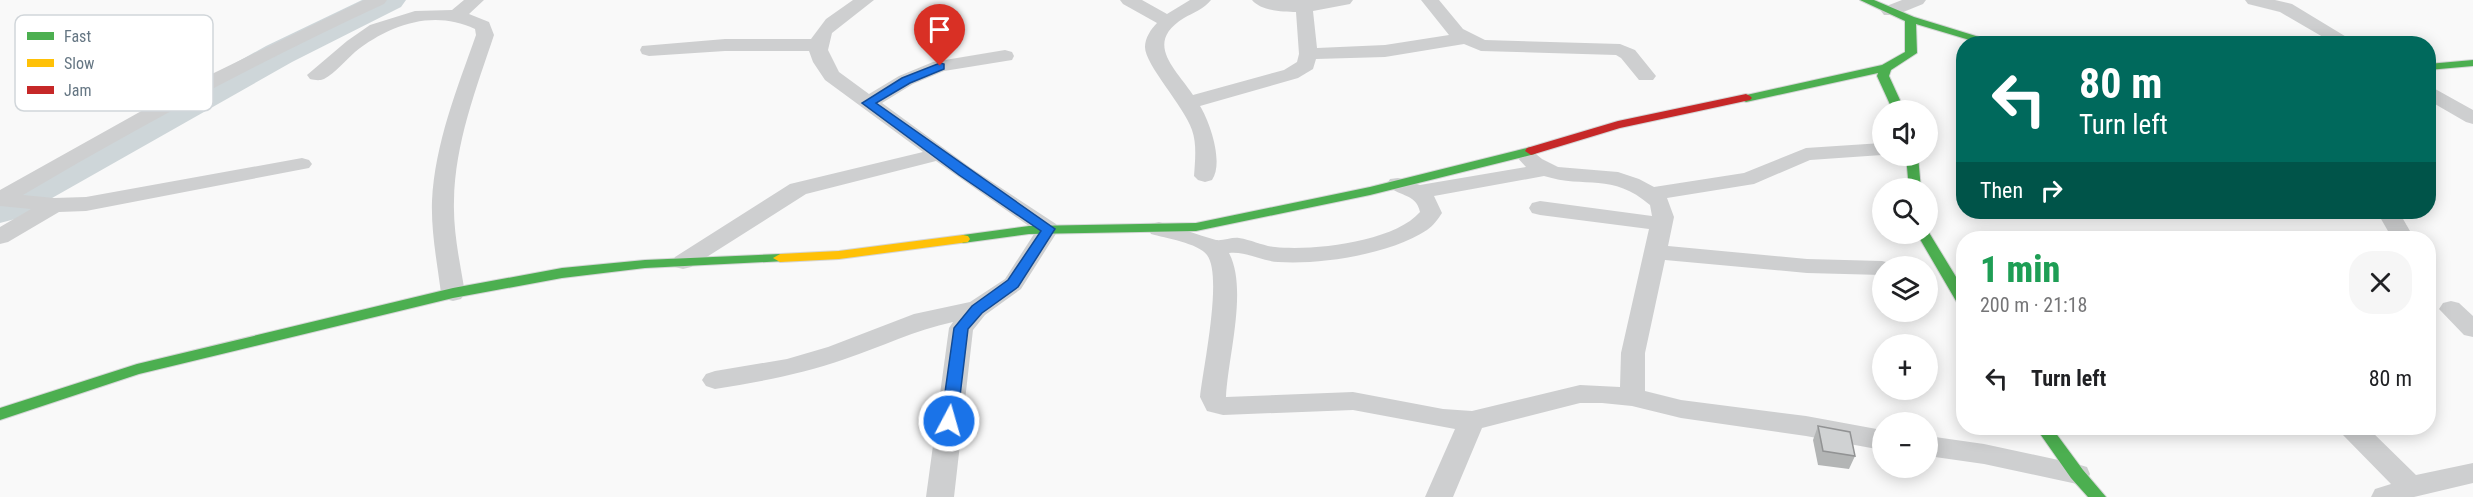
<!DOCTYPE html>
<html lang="en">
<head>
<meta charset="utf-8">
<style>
	:root { --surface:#fff; --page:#f6f6f6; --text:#202124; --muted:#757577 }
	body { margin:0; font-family:"Roboto Condensed",sans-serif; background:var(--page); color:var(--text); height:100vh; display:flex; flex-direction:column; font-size:22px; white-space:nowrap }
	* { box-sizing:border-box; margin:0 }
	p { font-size:20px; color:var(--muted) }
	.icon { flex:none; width:33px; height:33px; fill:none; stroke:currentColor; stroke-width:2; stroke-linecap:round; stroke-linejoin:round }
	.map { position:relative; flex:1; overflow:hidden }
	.details { position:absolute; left:1956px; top:231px; width:480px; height:204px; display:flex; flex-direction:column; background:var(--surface); border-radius:24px; box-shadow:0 3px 15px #0003 }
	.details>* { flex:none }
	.hud { position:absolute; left:1956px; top:36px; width:480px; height:183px; border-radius:24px; box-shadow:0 3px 15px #0003; background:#00695c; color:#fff; overflow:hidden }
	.buttons { position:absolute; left:1872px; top:100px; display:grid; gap:12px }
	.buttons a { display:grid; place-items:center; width:66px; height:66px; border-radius:50%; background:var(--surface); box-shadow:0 3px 15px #0003; font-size:30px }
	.pin { position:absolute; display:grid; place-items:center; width:51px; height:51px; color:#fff; margin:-62px -26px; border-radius:50% 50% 50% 0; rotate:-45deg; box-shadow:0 0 6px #0007 }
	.pin .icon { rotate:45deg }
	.me { position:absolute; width:66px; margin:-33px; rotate:6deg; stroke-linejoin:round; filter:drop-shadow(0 0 4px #0008) }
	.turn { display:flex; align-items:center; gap:21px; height:126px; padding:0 24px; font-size:27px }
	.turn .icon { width:78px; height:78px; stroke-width:2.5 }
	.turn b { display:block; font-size:42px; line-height:51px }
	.then { display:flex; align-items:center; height:57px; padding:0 24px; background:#0003; gap:12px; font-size:22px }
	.round { display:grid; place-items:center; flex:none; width:63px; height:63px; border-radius:24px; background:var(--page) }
	.head { display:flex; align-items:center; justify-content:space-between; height:102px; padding:0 24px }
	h1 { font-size:36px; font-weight:800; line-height:45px; color:#1e9e55 }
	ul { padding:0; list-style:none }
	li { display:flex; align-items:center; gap:18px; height:90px; padding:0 24px }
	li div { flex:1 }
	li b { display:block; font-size:22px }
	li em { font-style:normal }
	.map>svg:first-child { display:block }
</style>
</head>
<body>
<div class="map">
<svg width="2473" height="497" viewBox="0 0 2473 497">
	<rect width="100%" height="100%" fill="#f9f9f9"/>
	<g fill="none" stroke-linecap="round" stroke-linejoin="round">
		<path fill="#ced6d9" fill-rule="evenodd" d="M 362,0 L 406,0 L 401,7 L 292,62 L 15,219 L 0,223 L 0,193 L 266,46 Z"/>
		<defs>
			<path id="fast" d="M 1860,0 L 1874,0 L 1914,17 L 2002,44 L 1983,44 L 1916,24 L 1917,53 L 1891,70 L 1889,76 L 1905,111 L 1893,111 L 1877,76 L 1878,73 L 1746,102 L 1742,100 L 1740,98 L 1742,96 L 1882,65 L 1905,52 L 1905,21 Z
				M 2473,60 L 2473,66 L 2428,70 L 2428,64 Z
				M 1531,147 L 1535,148 L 1537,151 L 1535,154 L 1370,195 L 1196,231 L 1029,234 L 963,243 L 956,239 L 963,235 L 1029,226 L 1196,223 L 1370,187 Z
				M 1906,156 L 1918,156 L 1921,189 L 1909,189 Z
				M 1928,231 L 1964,290 L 1964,308 L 1959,306 L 1917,234 L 1928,234 Z
				M 780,254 L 787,258 L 785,261 L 645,268 L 562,278 L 453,298 L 139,374 L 0,420 L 0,408 L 137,364 L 453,288 L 562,268 L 645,260 Z
				M 2036,428 L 2052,428 L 2083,470 L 2106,497 L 2088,497 L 2071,478 Z"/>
			<path id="slow" d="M 963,235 L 968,236 L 970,239 L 968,242 L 839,259 L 780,262 L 773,258 L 780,254 L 839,251 Z"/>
			<path id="jam" d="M 1746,94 L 1750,96 L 1752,98 L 1750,100 L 1620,128 L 1531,155 L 1525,151 L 1527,148 L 1618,121 Z"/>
		</defs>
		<use href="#fast" stroke="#d5d6d7" stroke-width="2"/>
		<use href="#slow" stroke="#d5d6d7" stroke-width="2"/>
		<use href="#jam" stroke="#d5d6d7" stroke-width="2"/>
		<path fill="#cecfd0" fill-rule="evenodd" d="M 364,0 L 387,0 L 384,4 C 260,61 140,126 23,195 L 54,198 L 86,197 L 302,158 L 309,160 L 312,164 L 309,168 L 86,211 L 59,212 L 8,242 L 0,244 L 0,227 L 31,209 L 0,206 L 0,190 L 179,90 Z
			M 464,0 L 484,0 L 469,14 L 489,22 L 494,35 C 476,89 455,143 454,201 C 453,232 460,263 465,293 L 461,299 L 453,301 L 445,299 L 441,293 C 437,262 431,232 432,201 C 435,143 457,89 476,35 L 475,29 C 433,9 389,25 355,52 C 346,60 335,73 324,79 C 319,81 315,80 310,79 L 307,75 L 347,41 L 370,25 L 415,11 L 452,10 Z
			M 853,0 L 874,0 L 832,33 L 828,50 L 839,72 L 869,94 L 899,76 L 933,62 L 1005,50 L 1012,52 L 1014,56 L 1012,60 L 944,71 L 913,84 L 882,103 L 971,168 L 1056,224 L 1059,229 L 1021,289 L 985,315 L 973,330 L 954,497 L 926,497 L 949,328 L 953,322 C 915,330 881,347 845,359 C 802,374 759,382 715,389 L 706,386 L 702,380 L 706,374 L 715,371 L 787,359 L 828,347 L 914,314 L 970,302 L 1005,279 L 1036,231 L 936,161 L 806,194 L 691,267 L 683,269 L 675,267 L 672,262 L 675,257 L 790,184 L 923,152 L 825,80 L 813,62 L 809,51 L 725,51 L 649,56 L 642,54 L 640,50 L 642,46 L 725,39 L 811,39 L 826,19 Z
			M 1120,0 L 1142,0 L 1167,14 L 1190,0 L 1211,0 C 1205,8 1193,13 1184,18 C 1143,43 1176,69 1193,95 L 1284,70 L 1297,62 L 1299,54 L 1296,12 C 1283,12 1261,11 1252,0 L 1353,0 L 1350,4 L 1313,11 L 1317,48 L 1385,45 L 1449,35 L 1421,0 L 1439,0 L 1463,29 L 1485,40 L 1620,44 L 1635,50 L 1656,76 L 1653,80 L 1639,80 L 1621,58 L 1616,55 L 1481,51 L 1464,44 L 1385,57 L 1316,59 L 1313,69 L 1298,78 L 1200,106 C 1210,122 1224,163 1212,180 L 1205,182 L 1198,180 L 1194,176 C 1195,161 1197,144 1192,130 C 1184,106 1145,65 1145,47 C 1145,38 1151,29 1157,23 L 1123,4 Z
			M 1902,0 L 1926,0 L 1923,4 L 1896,15 L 1884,15 L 1881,11 L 1884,7 Z
			M 2245,0 L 2275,0 L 2292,4 L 2358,44 L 2335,44 L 2280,12 L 2248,4 Z
			M 2428,85 L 2473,110 L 2473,124 L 2466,122 L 2428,100 Z
			M 1882,143 L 1882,155 L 1810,160 L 1754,184 L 1667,198 L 1674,217 L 1668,246 L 1807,259 L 1882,261 L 1890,263 L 1893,267 L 1882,267 L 1882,275 L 1807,273 L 1665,260 L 1645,353 L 1645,391 L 1681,400 L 1806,416 L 1882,430 L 1882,450 L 1806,436 L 1681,418 L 1632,406 L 1602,403 L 1580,403 L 1482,428 L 1453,497 L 1425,497 L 1455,429 L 1353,410 L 1223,415 L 1207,411 L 1200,397 C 1203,368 1223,276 1207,255 C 1198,243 1165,238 1151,234 L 1148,229 L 1151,224 L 1159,222 C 1178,227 1197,235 1216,240 C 1223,241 1232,237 1239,238 C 1252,240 1263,246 1275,247 C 1313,251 1394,242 1420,212 C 1416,192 1396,197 1387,184 L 1390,179 L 1398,178 L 1420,185 L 1526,167 L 1514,154 L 1517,150 L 1524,148 L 1531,150 L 1542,159 L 1558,167 L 1618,172 L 1639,179 L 1654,187 L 1744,173 L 1806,148 ZM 1544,176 C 1586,189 1612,172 1650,205 L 1652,216 L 1540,201 L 1532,203 L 1529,208 L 1532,213 L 1540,215 L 1649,229 L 1621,353 L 1620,387 L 1580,385 L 1472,411 L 1443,409 L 1353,392 L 1226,397 C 1228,356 1248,289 1229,253 C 1246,251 1261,261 1278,262 C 1321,265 1391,254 1427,230 C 1433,226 1438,219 1442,213 L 1434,196 Z
			M 2377,212 L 2399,212 L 2414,238 L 2392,238 Z
			M 2451,301 L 2459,303 L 2473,316 L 2473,337 L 2464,335 L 2439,309 L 2443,303 Z
			M 2339,428 L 2368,428 L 2416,475 L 2473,463 L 2473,483 L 2414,497 L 2371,497 L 2375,489 L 2391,484 L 2343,435 Z
			M 1928,436 L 1984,444 L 2077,464 L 2087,467 L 2090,474 L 2087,481 L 2077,484 L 1984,464 L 1928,456 Z"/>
		<use href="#fast" fill="#4caf50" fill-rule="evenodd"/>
		<use href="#slow" fill="#ffc107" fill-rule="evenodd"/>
		<use href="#jam" fill="#c62828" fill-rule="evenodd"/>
	</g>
	<path fill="#b3b5b5" d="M 1818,426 L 1855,456 L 1849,469 L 1818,465 L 1813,440 Z"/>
	<path fill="#d0d2d3" stroke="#929394" stroke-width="1.5" d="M 1818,426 L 1850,432 L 1855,456 L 1823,451 Z"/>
	<path fill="#1a73e8" stroke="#114b97" stroke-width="1.5" d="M 940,63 L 944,64 L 944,69 L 910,83 L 876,103 L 1055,229 L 1018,287 L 982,313 L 968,329 L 957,421 L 955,425 L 944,425 L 941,421 L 954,328 L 972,306 L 1008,280 L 1041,231 L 959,175 L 862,103 L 902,78 Z"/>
	<rect x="15" y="15" width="198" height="96" rx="9" fill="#fff" stroke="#d1d6da" stroke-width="1.5"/>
	<rect x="27" y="32" width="27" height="8" fill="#4caf50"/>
	<rect x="27" y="59" width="27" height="8" fill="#ffc107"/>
	<rect x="27" y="86" width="27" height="8" fill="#c62828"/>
	<g font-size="16" fill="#657683">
		<text x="64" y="42">Fast</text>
		<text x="64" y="69">Slow</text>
		<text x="64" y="96">Jam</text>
	</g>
</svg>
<div class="buttons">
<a><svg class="icon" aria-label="sound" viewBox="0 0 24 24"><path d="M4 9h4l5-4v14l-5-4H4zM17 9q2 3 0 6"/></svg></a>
<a><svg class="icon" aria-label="search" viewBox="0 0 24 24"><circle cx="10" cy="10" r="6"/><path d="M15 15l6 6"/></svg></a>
<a><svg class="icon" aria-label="layers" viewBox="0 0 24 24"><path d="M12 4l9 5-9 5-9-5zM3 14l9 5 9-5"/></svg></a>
<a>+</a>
<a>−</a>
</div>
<div class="pin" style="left:940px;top:66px;background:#d93025"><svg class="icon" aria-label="arrive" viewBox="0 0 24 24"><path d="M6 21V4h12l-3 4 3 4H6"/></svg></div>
<svg class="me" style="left:949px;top:421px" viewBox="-20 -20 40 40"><circle r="17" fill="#1a73e8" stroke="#fff" stroke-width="3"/><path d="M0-11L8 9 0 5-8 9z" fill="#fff"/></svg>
<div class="hud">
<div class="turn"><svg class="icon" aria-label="left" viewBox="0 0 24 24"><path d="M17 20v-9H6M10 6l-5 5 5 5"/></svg><div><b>80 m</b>Turn left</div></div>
<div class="then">Then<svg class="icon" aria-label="right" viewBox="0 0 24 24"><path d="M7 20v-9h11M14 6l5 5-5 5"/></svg></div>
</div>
<section class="details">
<div class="head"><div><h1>1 min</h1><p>200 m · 21:18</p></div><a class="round"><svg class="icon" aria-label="close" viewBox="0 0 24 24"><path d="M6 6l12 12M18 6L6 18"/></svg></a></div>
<ul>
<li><svg class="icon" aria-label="left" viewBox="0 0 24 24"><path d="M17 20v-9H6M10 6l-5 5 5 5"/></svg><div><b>Turn left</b></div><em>80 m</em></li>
</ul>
</section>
</div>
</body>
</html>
